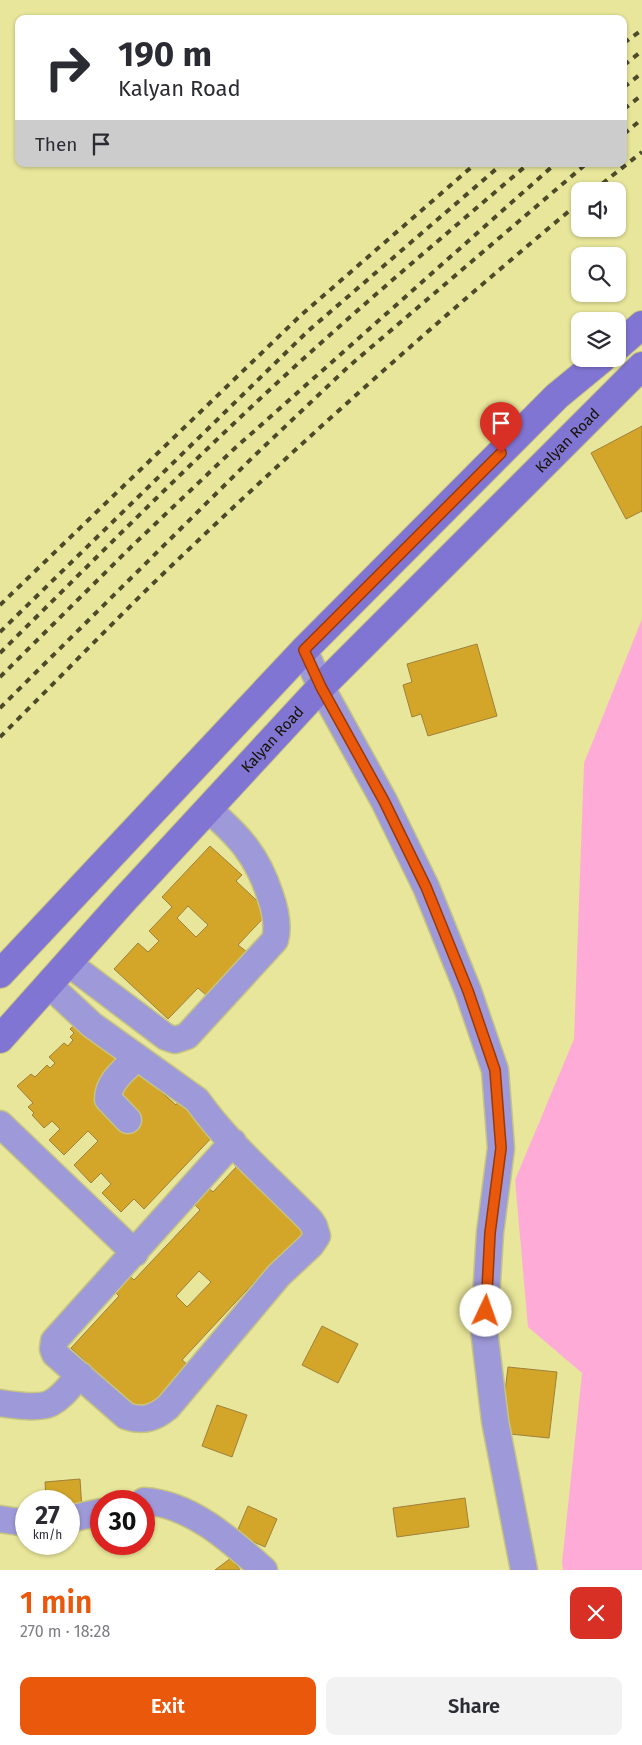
<!DOCTYPE html>
<html lang="en">
<head>
<meta charset="utf-8">
<style>
	:root { --surface:#fff; --page:#f2f2f3; --text:#2b2b33; --muted:#7c7c81; --accent:#ea580c }
	body { margin:0; font-family:"Fira Sans",sans-serif; background:var(--page); color:var(--text); height:100vh; display:flex; flex-direction:column; font-size:19px; white-space:nowrap }
	* { box-sizing:border-box; margin:0 }
	p { font-size:16px; color:var(--muted) }
	.icon { flex:none; width:28px; height:28px; fill:none; stroke:currentColor; stroke-width:2; stroke-linecap:round; stroke-linejoin:round }
	.map { position:relative; height:1570px; overflow:hidden }
	.panel { display:flex; flex-direction:column; background:var(--surface); flex:1 }
	.panel>* { flex:none }
	.hud { position:absolute; left:15px; top:15px; width:612px; height:152px; border-radius:10px; box-shadow:0 1px 4px #0004; background:#fff; color:var(--text); overflow:hidden }
	.buttons { position:absolute; left:571px; top:182px; display:grid; gap:10px }
	.buttons a { display:grid; place-items:center; width:55px; height:55px; border-radius:10px; background:var(--surface); box-shadow:0 1px 4px #0004; font-size:25px }
	.speed { position:absolute; left:15px; top:1490px; display:flex; gap:10px; font-size:25px; font-weight:700; text-align:center }
	.speed>* { display:grid; place-content:center; width:65px; height:65px; border-radius:50%; background:var(--surface); box-shadow:0 1px 4px #0004; line-height:1 }
	.speed small { font-size:12px; font-weight:400 }
	.speed .limit { border:8px solid #d22; background:#fff; color:#111 }
	.pin { position:absolute; display:grid; place-items:center; width:42px; height:42px; color:#fff; margin:-51px -21px; border-radius:50% 50% 50% 0; rotate:-45deg; box-shadow:0 0 5px #0007 }
	.pin .icon { rotate:45deg }
	.me { position:absolute; width:55px; margin:-28px; rotate:3deg; stroke-linejoin:round; filter:drop-shadow(0 0 4px #0008) }
	.turn { display:flex; align-items:center; gap:18px; height:105px; padding:0 20px; font-size:22px }
	.turn .icon { width:65px; height:65px; stroke-width:2.5 }
	.turn b { display:block; font-size:35px; line-height:42px }
	.then { display:flex; align-items:center; height:48px; padding:0 20px; background:#0003; gap:10px; font-size:19px }
	.round { display:grid; place-items:center; flex:none; width:52px; height:52px; border-radius:10px; background:var(--page) }
	.overview { display:flex; align-items:center; justify-content:space-between; height:85px; padding:0 20px }
	h1 { font-size:30px; font-weight:600; line-height:38px; color:var(--accent) }
	.button { display:flex; gap:10px; margin-top:auto; padding:10px 20px }
	.button a { flex:1; height:58px; border-radius:10px; background:var(--accent); color:#fff; font-size:20px; font-weight:600; line-height:58px; text-align:center }
	.button a+a { background:var(--page); color:var(--text) }
	.map>svg:first-child { display:block }
</style>
</head>
<body>
<div class="map">
<svg width="642" height="1570" viewBox="0 0 642 1570">
	<rect width="100%" height="100%" fill="#e8e69a"/>
	<path fill="#feacd7" d="M 642,619 L 642,1570 L 563,1570 L 562,1563 L 582,1373 L 528,1327 L 515,1180 L 574,1039 L 584,763 Z"/>
	<path fill="#d3a529" stroke="#9e813b" fill-rule="evenodd" d="M 642,426 L 642,511 L 626,519 L 591,453 Z
		M 477,644 L 497,716 L 428,736 L 421,714 L 412,717 L 403,685 L 412,682 L 407,664 Z
		M 210,846 L 242,875 L 236,881 L 269,912 L 238,945 L 247,952 L 206,995 L 198,988 L 168,1019 L 114,969 L 138,943 L 148,952 L 159,941 L 149,931 L 172,907 L 162,897 ZM 188,906 L 208,925 L 196,937 L 177,918 Z
		M 81,1019 L 127,1060 L 95,1097 L 126,1129 L 116,1097 L 133,1067 L 176,1105 L 180,1099 L 217,1132 L 144,1209 L 134,1199 L 121,1212 L 102,1193 L 111,1184 L 101,1173 L 91,1183 L 74,1165 L 98,1141 L 88,1131 L 64,1155 L 49,1140 L 60,1129 L 52,1121 L 44,1128 L 32,1115 L 34,1113 L 28,1107 L 33,1103 L 17,1086 L 31,1074 L 35,1077 L 47,1065 L 50,1068 L 55,1063 L 49,1057 L 64,1043 L 68,1046 L 73,1040 L 70,1037 L 74,1033 L 70,1029 Z
		M 238,1165 L 311,1232 L 264,1282 L 259,1277 L 182,1360 L 188,1365 L 142,1414 L 71,1348 L 119,1296 L 110,1287 L 124,1271 L 134,1280 L 200,1210 L 190,1200 L 205,1185 L 213,1192 ZM 199,1271 L 211,1282 L 187,1307 L 176,1296 Z
		M 322,1326 L 358,1344 L 338,1383 L 302,1365 Z
		M 508,1367 L 557,1372 L 549,1438 L 500,1433 Z
		M 217,1405 L 247,1415 L 232,1457 L 202,1446 Z
		M 80,1479 L 82,1510 L 69,1511 L 69,1501 L 46,1501 L 45,1482 Z
		M 465,1498 L 469,1527 L 397,1537 L 393,1508 Z
		M 248,1506 L 277,1519 L 265,1547 L 236,1534 Z
		M 231,1558 L 240,1570 L 215,1570 Z"/>
	<g fill="none" stroke-linecap="round" stroke-linejoin="round">
		<defs>
			<path id="street" d="M 304,650 L 321,687 L 384,801 L 426,887 L 468,991 L 495,1070 L 501,1148 L 490,1233 L 484,1330 L 495,1421 L 524,1570
				M 68,963 L 166,1037 L 175,1040 L 187,1036 L 275,940 C 279,925 275,909 270,895 C 257,855 239,836 208,809
				M 49,985 L 92,1025 L 197,1100 C 227,1143 273,1182 310,1220 L 314,1226 L 317,1236 L 311,1245 L 279,1275 L 168,1407 C 155,1418 143,1422 126,1416 L 55,1354 L 53,1349 L 54,1341 L 233,1142
				M 128,1120 L 108,1099 C 108,1081 126,1069 137,1057
				M 0,1124 L 135,1253
				M 0,1403 C 13,1405 40,1409 51,1403 C 63,1397 71,1384 80,1375
				M 144,1501 C 191,1504 230,1540 264,1570
				M 0,1519 L 26,1523
				M 69,1519 L 101,1512"/>
			<g id="secondary">
				<path d="M 618,346 L 642,325"/>
				<path d="M 0,974 L 304,650 L 557,396 L 602,359"/>
				<path id="s1" d="M 0,1039 L 124,900 L 321,687 L 642,366"/>
			</g>
		</defs>
		<use href="#street" stroke="#c6c481" stroke-width="29"/>
		<use href="#secondary" stroke="#c6c481" stroke-width="30"/>
		<use href="#street" stroke="#9e9ad9" stroke-width="26"/>
		<use href="#secondary" stroke="#8075d2" stroke-width="28"/>
		<path stroke="#4c4a28" stroke-width="4" stroke-dasharray="6 6" stroke-linecap="butt" d="M 624,43 L 642,30
			M 624,65 L 642,51
			M 624,87 L 642,73
			M 624,109 L 642,95
			M 624,134 L 642,119
			M 593,191 L 642,152
			M 0,605 L 300,316 L 475,164
			M 0,632 L 308,331 L 502,164
			M 0,653 C 92,562 183,470 278,382 C 359,307 444,236 528,164
			M 0,677 L 131,547 L 234,449 L 555,164
			M 0,708 L 253,457 L 348,367 L 586,164
			M 0,737 C 62,676 122,612 186,552 C 313,431 445,314 580,202"/>
	</g>
	<g fill="none" stroke-linecap="round" stroke-linejoin="round">
		<defs>
			<path id="route" d="M 486,1311 L 490,1233 L 501,1148 L 495,1070 L 468,991 L 426,887 L 384,801 L 321,687 L 304,650 L 501,453"/>
		</defs>
		<use href="#route" stroke="#983908" stroke-width="12"/>
		<use href="#route" stroke="#ea580c" stroke-width="9"/>
	</g>
	<g text-anchor="middle" stroke-width="5" stroke-linejoin="round" paint-order="stroke">
		<g font-size="15" fill="#141200" stroke="#fff">
			<text dy="5" stroke="none"><textPath href="#s1" startOffset="825">Kalyan Road</textPath></text>
			<text dy="5" stroke="none"><textPath href="#s1" startOffset="405">Kalyan Road</textPath></text>
		</g>
	</g>
</svg>
<div class="buttons">
<a><svg class="icon" aria-label="sound" viewBox="0 0 24 24"><path d="M4 9h4l5-4v14l-5-4H4zM17 9q2 3 0 6"/></svg></a>
<a><svg class="icon" aria-label="search" viewBox="0 0 24 24"><circle cx="10" cy="10" r="6"/><path d="M15 15l6 6"/></svg></a>
<a><svg class="icon" aria-label="layers" viewBox="0 0 24 24"><path d="M12 4l9 5-9 5-9-5zM3 14l9 5 9-5"/></svg></a>
</div>
<div class="speed"><div>27<small>km/h</small></div><div class="limit">30</div></div>
<div class="pin" style="left:501px;top:453px;background:#d93025"><svg class="icon" aria-label="arrive" viewBox="0 0 24 24"><path d="M6 21V4h12l-3 4 3 4H6"/></svg></div>
<svg class="me" style="left:486px;top:1311px" viewBox="-20 -20 40 40"><circle r="19" fill="#fff"/><path d="M0-13L10 11 0 6-10 11z" fill="#ea580c"/></svg>
<div class="hud">
<div class="turn"><svg class="icon" aria-label="right" viewBox="0 0 24 24"><path d="M7 20v-9h11M14 6l5 5-5 5"/></svg><div><b>190 m</b>Kalyan Road</div></div>
<div class="then">Then<svg class="icon" aria-label="arrive" viewBox="0 0 24 24"><path d="M6 21V4h12l-3 4 3 4H6"/></svg></div>
</div>
</div>
<section class="panel">
<div class="overview"><div><h1>1 min</h1><p>270 m · 18:28</p></div><a class="round" style="background:#d93025;color:#fff"><svg class="icon" aria-label="close" viewBox="0 0 24 24"><path d="M6 6l12 12M18 6L6 18"/></svg></a></div>
<div class="button"><a>Exit</a><a>Share</a></div>
</section>
</body>
</html>
